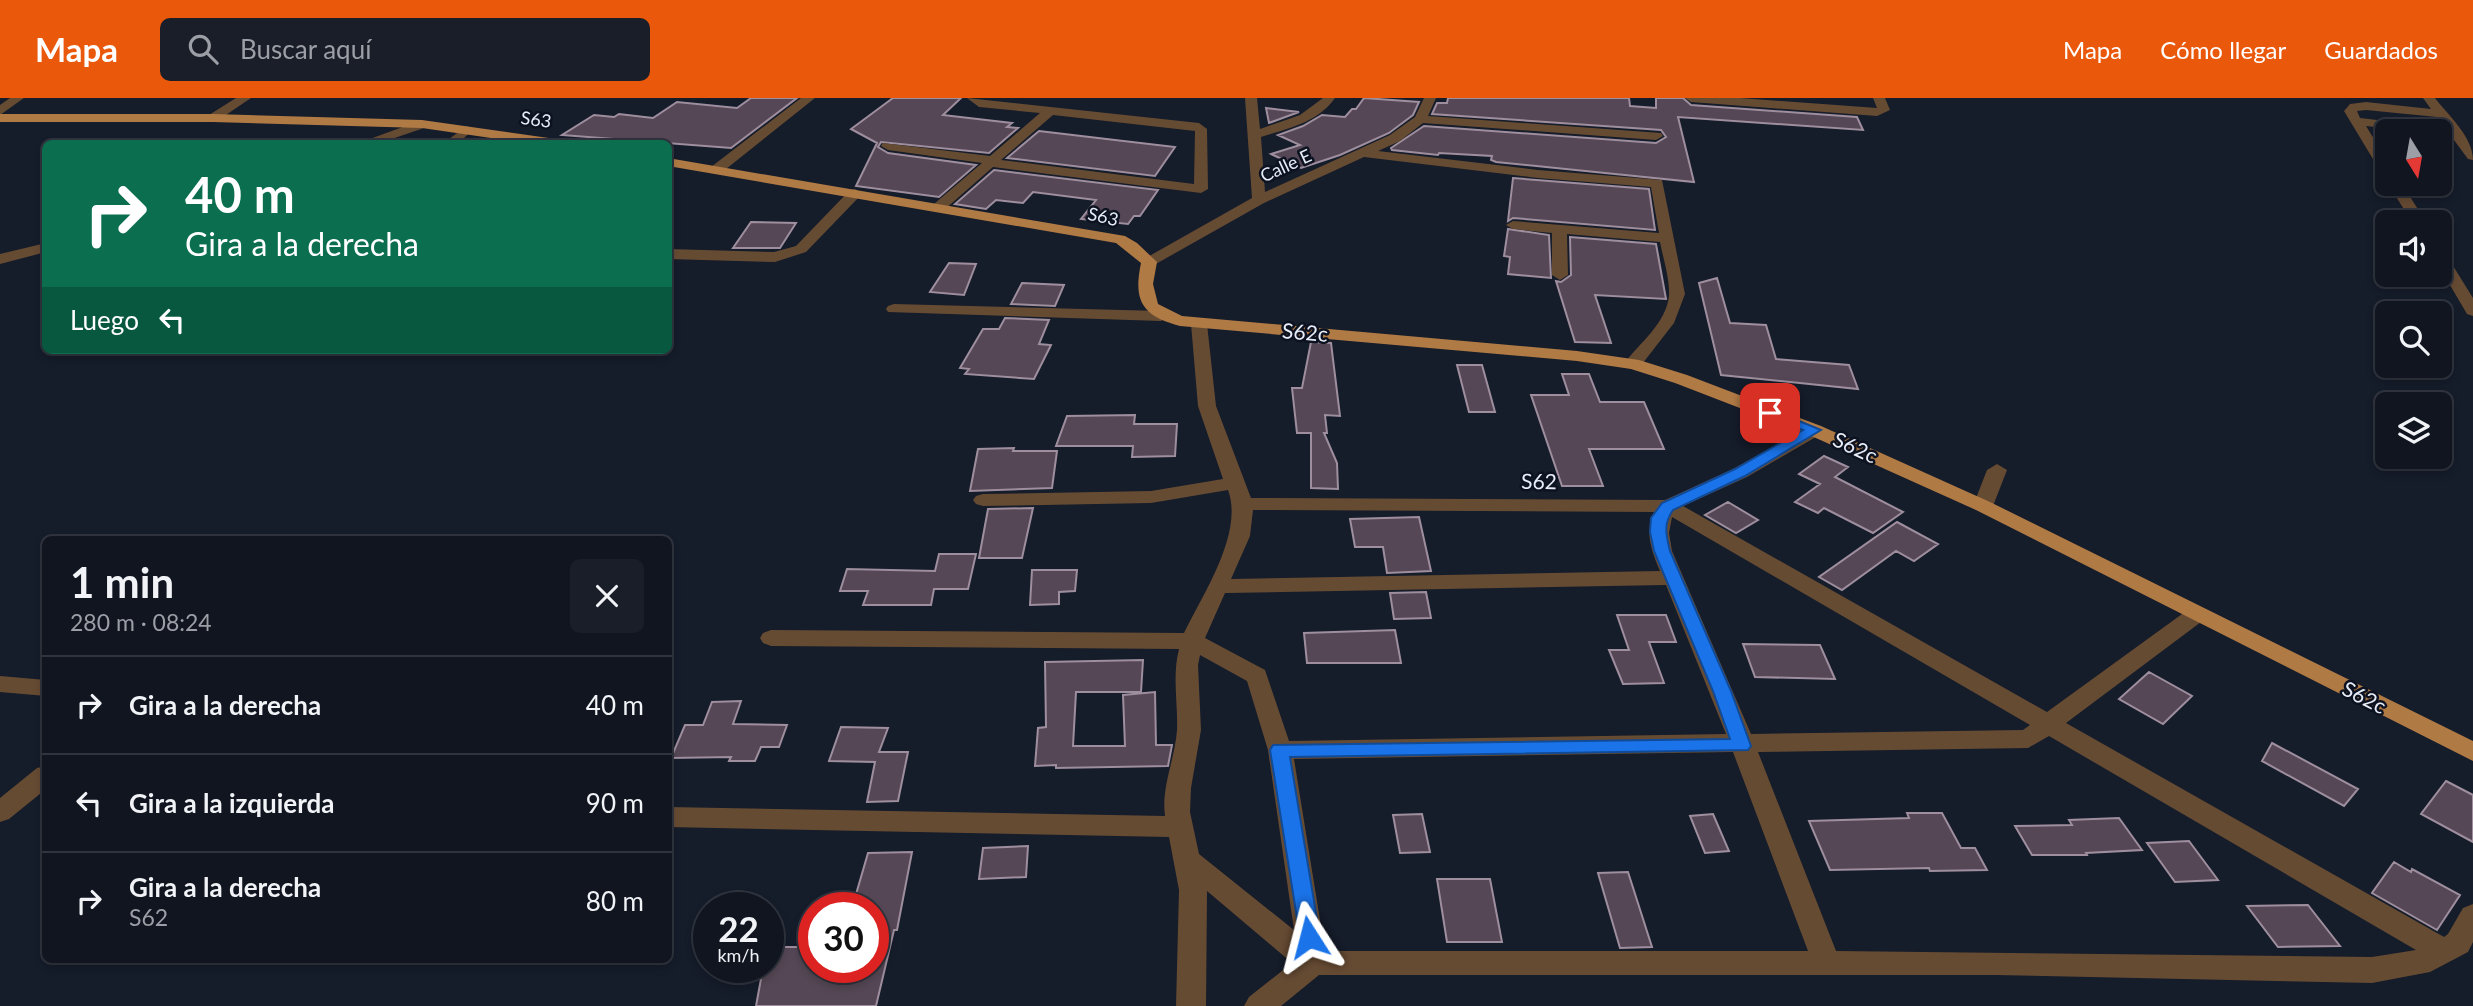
<!DOCTYPE html>
<html lang="es">
<head>
<meta charset="utf-8">
<style>
	:root { --surface:#101520; --page:#191e29; --text:#f1f3f6; --muted:#9c9fa5; --line:#30343e; --accent:#ea580c }
	body { margin:0; font-family:Lato,sans-serif; background:var(--page); color:var(--text); height:100vh; display:flex; flex-direction:column; font-size:26px; white-space:nowrap }
	* { box-sizing:border-box; margin:0 }
	p { font-size:23px; color:var(--muted) }
	.icon { flex:none; width:38px; height:38px; fill:none; stroke:currentColor; stroke-width:2; stroke-linecap:round; stroke-linejoin:round }
	.map { position:relative; flex:1; overflow:hidden }
	.details { position:absolute; left:42px; top:438px; width:630px; height:427px; display:flex; flex-direction:column; background:var(--surface); border-radius:10px; box-shadow:0 4px 10px #0003,0 0 0 2px var(--line) }
	.details>* { flex:none }
	.hud { position:absolute; left:42px; top:42px; width:630px; height:214px; border-radius:10px; box-shadow:0 4px 10px #0003,0 0 0 2px var(--line); background:#0b6e4f; color:#fff; overflow:hidden }
	.needle { width:46px; rotate:169deg }
	.controls { position:absolute; left:2375px; top:21px; display:grid; gap:14px }
	.controls a { display:grid; place-items:center; width:77px; height:77px; border-radius:10px; background:var(--surface); box-shadow:0 4px 10px #0003,0 0 0 2px var(--line); font-size:35px }
	.speed { position:absolute; left:693px; top:794px; display:flex; gap:14px; font-size:35px; font-weight:700; text-align:center }
	.speed>* { display:grid; place-content:center; width:91px; height:91px; border-radius:50%; background:var(--surface); box-shadow:0 4px 10px #0003,0 0 0 2px var(--line); line-height:1 }
	.speed small { font-size:18px; font-weight:400 }
	.speed .limit { border:10px solid #d22; background:#fff; color:#111 }
	.pin { position:absolute; display:grid; place-items:center; width:60px; height:60px; color:#fff; margin:-30px; border-radius:14px; box-shadow:0 4px 10px #0006 }
	.me { position:absolute; width:77px; margin:-38px; rotate:351deg; stroke-linejoin:round; filter:drop-shadow(0 0 5px #0008) }
	.turn { display:flex; align-items:center; gap:24px; height:147px; padding:0 28px; font-size:32px }
	.turn .icon { width:91px; height:91px; stroke-width:2.5 }
	.turn b { display:block; font-size:49px; line-height:60px }
	.then { display:flex; align-items:center; height:66px; padding:0 28px; background:#0003; gap:14px; font-size:26px }
	.round { display:grid; place-items:center; flex:none; width:74px; height:74px; border-radius:10px; background:var(--page) }
	.overview { display:flex; align-items:center; justify-content:space-between; height:119px; padding:0 28px }
	h1 { font-size:42px; font-weight:700; line-height:52px }
	ul { padding:0; list-style:none }
	li { display:flex; align-items:center; gap:21px; height:98px; padding:0 28px; border-top:2px solid var(--line) }
	li div { flex:1 }
	li b { display:block; font-size:26px }
	li em { font-style:normal }
	header { display:flex; align-items:center; gap:42px; box-sizing:border-box; height:98px; padding:0 35px; background:var(--accent); color:#fff }
	header strong { font-size:33px }
	nav { display:flex; gap:38px; margin-inline-start:auto; font-size:24px }
	.search { width:490px; height:63px; background:var(--page); display:flex; align-items:center; gap:18px; box-sizing:border-box; padding:0 24px; border-radius:10px; color:var(--muted); font-size:26px }
	.map>svg:first-child { display:block }
</style>
</head>
<body>
<header>
<strong>Mapa</strong>
<div class="search"><svg class="icon" aria-label="search" viewBox="0 0 24 24"><circle cx="10" cy="10" r="6"/><path d="M15 15l6 6"/></svg>Buscar aquí</div>
<nav><a>Mapa</a><a>Cómo llegar</a><a>Guardados</a></nav>
</header>
<div class="map">
<svg width="2473" height="908" viewBox="0 0 2473 908">
	<rect width="100%" height="100%" fill="#151c2a"/>
	<path fill="#554755" stroke="#9e8e9e" stroke-width="2" d="M 751,0 L 797,0 L 731,50 L 562,37 L 594,17 L 614,19 L 619,16 L 653,20 L 677,4 L 737,10 Z
		M 893,0 L 961,0 L 943,17 L 1012,25 L 1007,29 L 1018,30 L 989,55 L 881,44 L 878,49 L 888,55 L 976,67 L 939,99 L 856,88 L 877,45 L 851,31 Z
		M 1364,0 L 1419,4 L 1413,17 L 1389,35 L 1340,57 L 1301,70 L 1271,56 L 1300,47 L 1278,37 L 1303,28 L 1322,17 L 1345,19 L 1352,11 L 1356,11 Z
		M 1448,0 L 1629,0 L 1630,8 L 1656,10 L 1656,0 L 1683,0 L 1691,7 L 1857,19 L 1863,32 L 1678,19 L 1694,84 L 1496,64 L 1491,62 L 1492,58 L 1439,55 L 1438,57 L 1392,52 L 1391,50 L 1424,28 L 1656,45 L 1666,39 L 1661,32 L 1432,16 L 1437,5 L 1447,5 Z
		M 1266,10 L 1299,14 L 1269,25 Z
		M 1039,33 L 1115,42 L 1175,49 L 1155,78 L 1007,60 Z
		M 994,72 L 1158,92 L 1140,118 L 1134,118 L 1128,126 L 1081,121 L 1096,102 L 1033,94 L 1023,105 L 996,102 L 986,111 L 955,106 Z
		M 1513,80 L 1649,91 L 1655,132 L 1513,120 L 1508,123 Z
		M 751,124 L 796,125 L 780,150 L 733,150 Z
		M 1508,131 L 1549,137 L 1551,180 L 1508,176 L 1510,159 L 1504,158 Z
		M 1570,139 L 1656,146 L 1666,201 L 1595,197 L 1611,245 L 1575,244 L 1556,183 L 1561,184 L 1571,177 Z
		M 949,165 L 976,166 L 964,197 L 930,194 Z
		M 1717,180 L 1730,225 L 1766,227 L 1776,261 L 1849,267 L 1858,291 L 1721,277 L 1699,185 Z
		M 1022,185 L 1064,187 L 1055,208 L 1011,206 Z
		M 1005,220 L 1049,222 L 1039,246 L 1051,247 L 1034,281 L 965,276 L 969,271 L 960,270 L 983,231 L 999,231 Z
		M 1311,244 L 1331,245 L 1340,318 L 1325,317 L 1327,335 L 1324,335 L 1337,365 L 1338,391 L 1311,390 L 1311,335 L 1297,335 L 1292,290 L 1302,290 Z
		M 1457,267 L 1482,267 L 1495,314 L 1469,314 Z
		M 1562,276 L 1589,276 L 1600,304 L 1644,304 L 1664,351 L 1589,351 L 1603,388 L 1562,388 L 1531,297 L 1569,297 Z
		M 1135,317 L 1134,326 L 1177,326 L 1175,358 L 1132,359 L 1133,348 L 1056,348 L 1067,318 Z
		M 1014,350 L 1013,353 L 1057,353 L 1052,390 L 970,393 L 978,351 Z
		M 1824,358 L 1848,369 L 1835,379 L 1903,414 L 1873,435 L 1824,410 L 1818,415 L 1795,404 L 1820,386 L 1799,376 Z
		M 1728,404 L 1758,422 L 1736,435 L 1705,417 Z
		M 1033,410 L 1022,460 L 979,460 L 988,411 Z
		M 1419,419 L 1431,473 L 1387,475 L 1383,449 L 1355,449 L 1350,421 Z
		M 1897,424 L 1938,446 L 1914,463 L 1896,453 L 1842,492 L 1819,479 Z
		M 939,456 L 976,456 L 968,491 L 934,491 L 931,507 L 863,507 L 868,493 L 840,493 L 847,471 L 935,473 Z
		M 1032,472 L 1077,472 L 1075,493 L 1059,494 L 1059,506 L 1030,507 Z
		M 1426,494 L 1431,520 L 1394,521 L 1390,495 Z
		M 1617,517 L 1666,517 L 1676,544 L 1649,544 L 1664,585 L 1623,586 L 1609,552 L 1629,552 Z
		M 1395,532 L 1401,565 L 1307,565 L 1304,535 Z
		M 1743,546 L 1820,547 L 1835,581 L 1755,579 Z
		M 1143,562 L 1141,594 L 1076,594 L 1073,648 L 1125,648 L 1123,597 L 1155,594 L 1156,647 L 1172,647 L 1168,668 L 1056,670 L 1056,667 L 1035,668 L 1038,630 L 1046,629 L 1045,564 Z
		M 2149,574 L 2192,598 L 2163,626 L 2119,601 Z
		M 741,603 L 733,626 L 787,627 L 779,649 L 761,649 L 755,663 L 729,663 L 731,659 L 671,660 L 685,627 L 703,627 L 712,604 Z
		M 841,629 L 888,630 L 879,654 L 908,654 L 898,703 L 867,704 L 875,664 L 829,663 Z
		M 2272,645 L 2358,691 L 2344,708 L 2262,663 Z
		M 2446,683 L 2473,697 L 2473,744 L 2421,716 Z
		M 1907,715 L 1942,715 L 1961,750 L 1975,750 L 1987,772 L 1930,773 L 1929,770 L 1830,772 L 1809,723 L 1909,720 Z
		M 1422,716 L 1430,754 L 1400,755 L 1393,717 Z
		M 1713,716 L 1729,753 L 1705,755 L 1690,718 Z
		M 2119,720 L 2142,752 L 2086,755 L 2087,757 L 2032,757 L 2015,728 L 2072,727 L 2069,722 Z
		M 2189,743 L 2218,782 L 2175,784 L 2147,745 Z
		M 1028,748 L 1026,779 L 979,781 L 983,750 Z
		M 912,754 L 897,832 L 894,832 L 876,908 L 756,908 L 763,870 L 768,870 L 768,849 L 814,849 L 814,870 L 873,870 L 873,810 L 852,810 L 868,755 Z
		M 2394,764 L 2411,774 L 2412,771 L 2460,797 L 2437,832 L 2372,795 Z
		M 1628,774 L 1652,849 L 1620,850 L 1598,775 Z
		M 1437,781 L 1490,781 L 1502,844 L 1447,844 Z
		M 2308,807 L 2340,848 L 2278,849 L 2247,808 Z"/>
	<g fill="none" stroke-linecap="round" stroke-linejoin="round">
		<path fill="#664b33" fill-rule="evenodd" d="M 10,0 L 24,0 L 0,17 L 0,7 Z
			M 236,0 L 251,0 L 217,23 L 209,23 L 209,17 Z
			M 801,0 L 815,0 L 721,75 L 711,75 L 711,69 Z
			M 967,0 L 1199,25 L 1207,31 L 1208,91 L 1201,95 L 993,69 L 944,112 L 934,112 L 932,109 L 934,106 L 982,65 L 888,52 L 881,48 L 883,45 L 990,58 L 1040,15 L 979,9 ZM 1053,17 L 1195,33 L 1194,86 L 1001,62 Z
			M 1245,0 L 1257,0 L 1260,31 L 1300,17 L 1323,0 L 1335,0 C 1317,25 1289,30 1261,39 L 1265,94 L 1390,37 L 1415,19 L 1424,0 L 1436,0 L 1428,18 L 1661,35 L 1663,38 L 1656,42 L 1423,25 L 1400,43 L 1378,53 L 1538,72 L 1662,82 L 1685,196 L 1674,225 L 1639,270 L 1627,270 L 1624,266 C 1639,245 1666,226 1669,198 C 1670,181 1663,160 1660,144 L 1567,136 L 1568,177 L 1560,182 L 1552,177 L 1552,135 L 1513,131 L 1506,127 L 1513,123 L 1659,135 L 1651,89 L 1538,80 L 1364,59 L 1264,105 L 1154,167 L 1144,167 L 1141,164 L 1144,161 L 1252,100 Z
			M 1685,0 L 1740,0 L 1877,10 L 1873,0 L 1885,0 L 1890,12 L 1877,18 L 1691,4 Z
			M 2423,0 L 2435,0 C 2449,18 2473,39 2473,62 L 2468,61 L 2451,38 L 2440,37 L 2440,33 L 2409,33 L 2366,28 L 2387,62 L 2387,77 L 2382,76 L 2344,13 L 2350,6 L 2366,4 L 2431,11 ZM 2366,12 L 2437,19 L 2445,30 L 2360,20 L 2357,13 Z
			M 422,22 L 428,26 L 427,29 L 377,46 L 356,46 Z
			M 467,28 L 473,32 L 457,46 L 442,46 Z
			M 2388,86 L 2402,86 L 2426,124 L 2412,124 Z
			M 855,91 L 862,95 L 860,98 L 806,154 L 775,164 L 668,161 L 668,151 L 774,154 L 796,148 L 850,92 Z
			M 46,145 L 46,154 L 0,166 L 0,156 Z
			M 2440,153 L 2445,155 L 2473,200 L 2473,218 L 2467,216 L 2440,170 Z
			M 894,206 L 1161,213 L 1169,218 L 1161,223 L 888,214 L 886,211 L 888,208 Z
			M 1199,221 L 1207,226 L 1216,308 L 1251,400 L 1665,402 L 1733,371 L 1814,326 L 1823,332 L 1821,336 L 1747,379 L 1683,408 L 2047,614 L 2189,511 L 2197,509 L 2205,511 L 2208,516 L 2205,521 L 2066,625 L 2444,839 L 2448,836 L 2463,810 L 2473,806 L 2473,844 L 2468,854 L 2430,874 L 2372,885 L 1995,877 L 1319,877 L 1281,908 L 1244,908 L 1249,899 L 1292,865 L 1207,793 L 1206,908 L 1176,908 L 1179,792 L 1169,739 L 668,729 L 668,709 L 1165,718 C 1161,689 1175,661 1177,632 C 1178,604 1172,578 1179,551 L 771,548 L 763,545 L 760,540 L 763,535 L 771,532 L 1184,535 C 1203,496 1244,435 1228,392 L 1151,405 L 983,408 L 976,406 L 973,402 L 976,398 L 983,396 L 1151,393 L 1223,381 L 1198,308 L 1191,226 ZM 1253,412 L 1654,414 C 1644,434 1652,454 1660,473 L 1231,481 L 1250,438 ZM 1672,419 L 2030,627 L 2023,632 L 1751,636 L 1672,453 L 1669,435 ZM 1666,487 L 1726,636 L 1289,643 L 1265,572 L 1205,540 L 1225,495 ZM 1200,557 L 1247,583 L 1268,652 L 1294,832 L 1199,756 L 1190,714 L 1191,690 L 1201,632 L 1198,567 ZM 2049,638 L 2416,852 L 2372,859 L 1836,853 L 1758,654 L 2028,650 ZM 1733,654 L 1808,853 L 1325,853 L 1294,661 Z
			M 1997,366 L 2007,372 L 1993,408 L 1990,412 L 1976,412 L 1973,408 L 1987,372 Z
			M 0,578 L 46,582 L 46,598 L 0,594 Z
			M 46,668 L 46,691 L 9,721 L 0,724 L 0,700 L 37,670 Z"/>
		<path fill="#b07a45" fill-rule="evenodd" d="M 0,16 L 213,16 L 422,22 L 563,42 L 569,46 L 532,46 L 422,30 L 213,24 L 0,24 Z
			M 668,60 L 1125,138 L 1137,145 L 1157,164 L 1153,186 L 1158,206 L 1182,218 L 1577,253 L 1639,262 L 1687,277 L 1821,328 L 1990,404 L 2473,643 L 2473,663 L 1976,412 L 1807,336 L 1675,285 L 1631,271 L 1577,263 L 1180,228 C 1142,218 1133,203 1141,165 L 1116,145 L 668,68 Z"/>
	</g>
	<path fill="#1a73e8" stroke="#114b97" stroke-width="2" d="M 1770,311 L 1821,332 L 1745,378 L 1673,412 C 1663,426 1666,437 1670,453 L 1731,593 L 1751,648 L 1748,652 L 1290,659 L 1320,839 L 1316,845 L 1309,848 L 1301,845 L 1270,652 L 1273,647 L 1730,641 L 1713,593 L 1654,453 L 1650,434 L 1651,420 L 1662,405 L 1735,371 L 1803,332 L 1765,318 L 1763,315 Z"/>
	<g text-anchor="middle" stroke-width="5" stroke-linejoin="round" paint-order="stroke">
		<g font-size="18" fill="#e7ecf7" stroke="#0c1220">
			<text transform="translate(536 22) rotate(8)" y="6">S63</text>
			<text transform="translate(1286 68) rotate(-25)" y="6">Calle E</text>
			<text transform="translate(1103 119) rotate(13)" y="6">S63</text>
		</g>
		<g font-size="21" fill="#e7ecf7" stroke="#0c1220">
			<text transform="translate(1305 235) rotate(5)" y="7">S62c</text>
			<text transform="translate(1855 350) rotate(25)" y="7">S62c</text>
			<text transform="translate(1539 384) rotate(1)" y="7">S62</text>
			<text transform="translate(2364 600) rotate(27)" y="7">S62c</text>
		</g>
	</g>
</svg>
<div class="controls">
<a><svg class="needle" viewBox="-14 -14 28 28"><path d="M0-13l5 13h-10z" fill="#e53935"/><path d="M0 13l5-13h-10z" fill="#9c9fa5"/></svg></a>
<a><svg class="icon" aria-label="sound" viewBox="0 0 24 24"><path d="M4 9h4l5-4v14l-5-4H4zM17 9q2 3 0 6"/></svg></a>
<a><svg class="icon" aria-label="search" viewBox="0 0 24 24"><circle cx="10" cy="10" r="6"/><path d="M15 15l6 6"/></svg></a>
<a><svg class="icon" aria-label="layers" viewBox="0 0 24 24"><path d="M12 4l9 5-9 5-9-5zM3 14l9 5 9-5"/></svg></a>
</div>
<div class="speed"><div>22<small>km/h</small></div><div class="limit">30</div></div>
<div class="pin" style="left:1770px;top:315px;background:#d93025"><svg class="icon" aria-label="arrive" viewBox="0 0 24 24"><path d="M6 21V4h12l-3 4 3 4H6"/></svg></div>
<svg class="me" style="left:1309px;top:839px" viewBox="-20 -20 40 40"><path d="M0-17L14 15 0 8-14 15z" fill="#1a73e8" stroke="#fff" stroke-width="4"/></svg>
<div class="hud">
<div class="turn"><svg class="icon" aria-label="right" viewBox="0 0 24 24"><path d="M7 20v-9h11M14 6l5 5-5 5"/></svg><div><b>40 m</b>Gira a la derecha</div></div>
<div class="then">Luego<svg class="icon" aria-label="left" viewBox="0 0 24 24"><path d="M17 20v-9H6M10 6l-5 5 5 5"/></svg></div>
</div>
<section class="details">
<div class="overview"><div><h1>1 min</h1><p>280 m · 08:24</p></div><a class="round"><svg class="icon" aria-label="close" viewBox="0 0 24 24"><path d="M6 6l12 12M18 6L6 18"/></svg></a></div>
<ul>
<li><svg class="icon" aria-label="right" viewBox="0 0 24 24"><path d="M7 20v-9h11M14 6l5 5-5 5"/></svg><div><b>Gira a la derecha</b></div><em>40 m</em></li>
<li><svg class="icon" aria-label="left" viewBox="0 0 24 24"><path d="M17 20v-9H6M10 6l-5 5 5 5"/></svg><div><b>Gira a la izquierda</b></div><em>90 m</em></li>
<li><svg class="icon" aria-label="right" viewBox="0 0 24 24"><path d="M7 20v-9h11M14 6l5 5-5 5"/></svg><div><b>Gira a la derecha</b><p>S62</p></div><em>80 m</em></li>
</ul>
</section>
</div>
</body>
</html>
